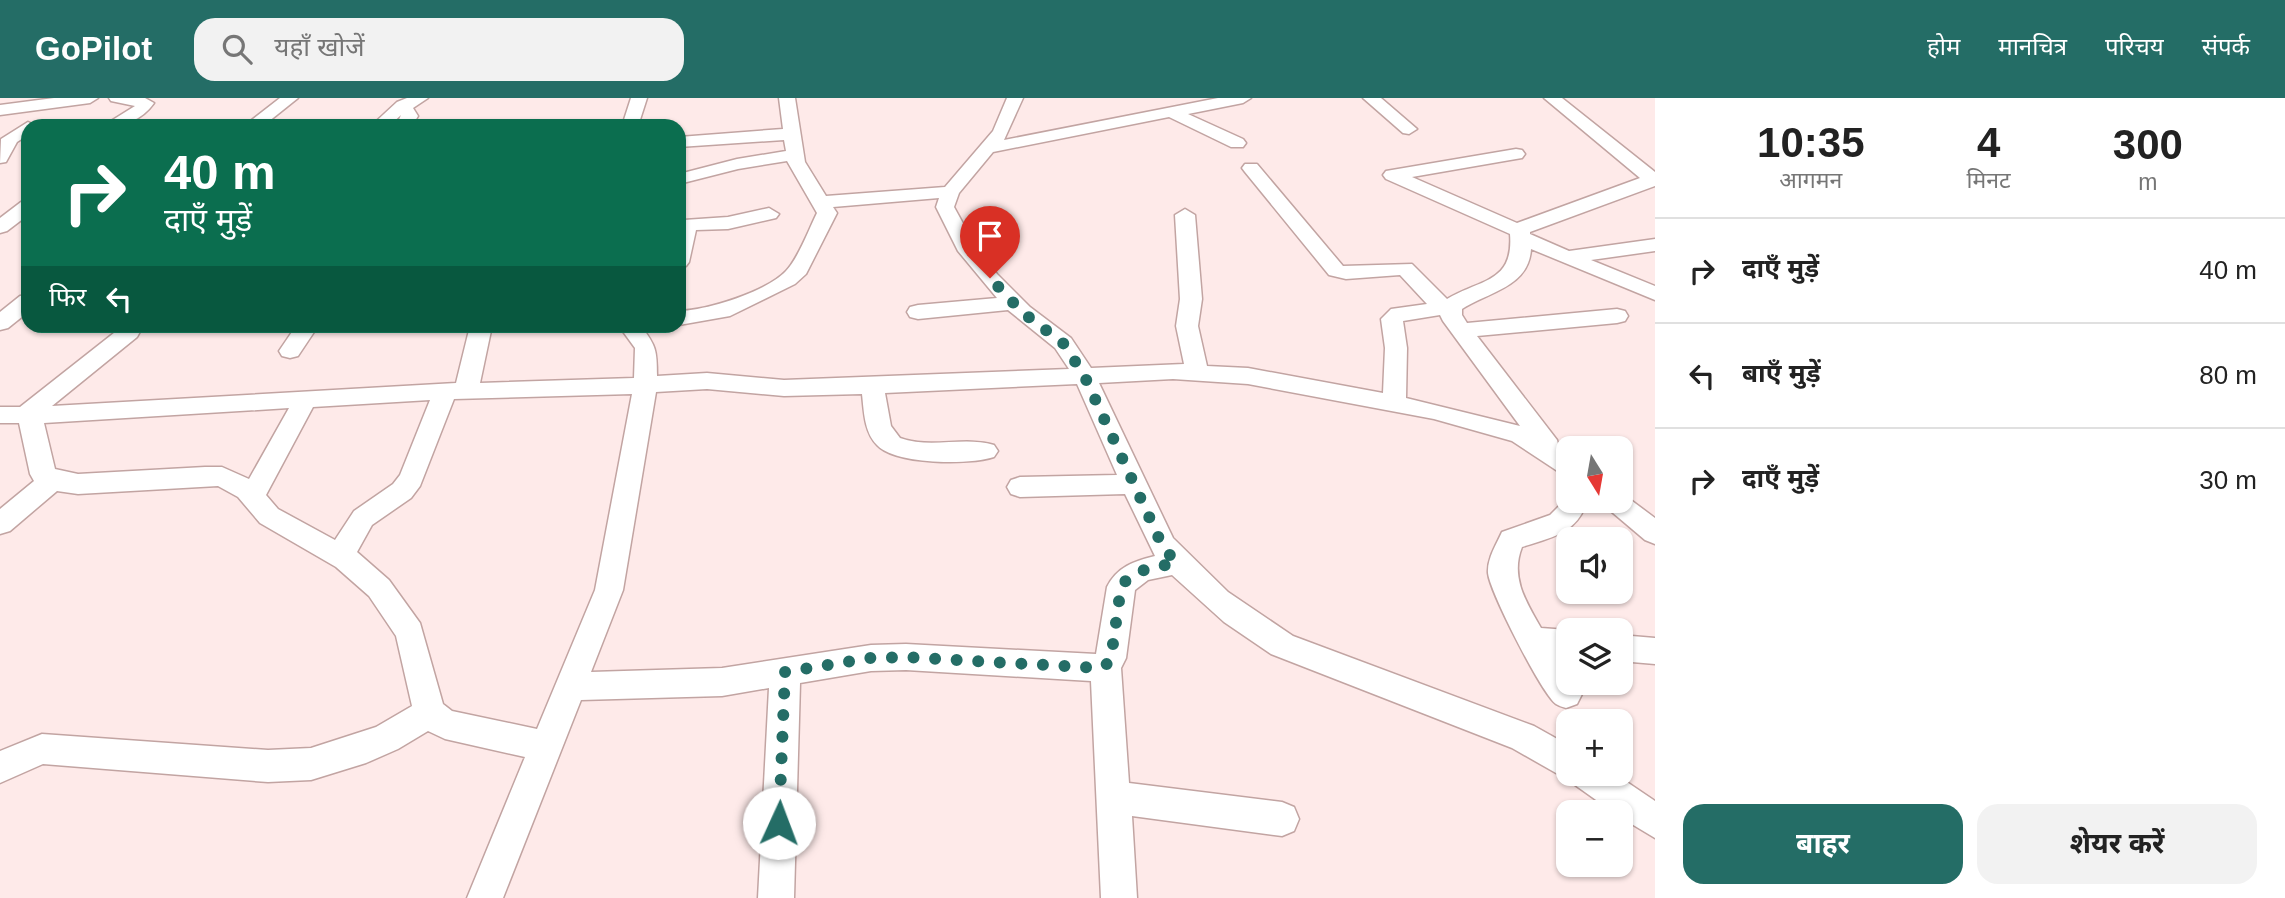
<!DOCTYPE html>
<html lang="hi">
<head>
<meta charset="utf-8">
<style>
	:root { --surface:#fff; --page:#f2f2f2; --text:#222; --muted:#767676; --line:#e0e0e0; --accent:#246d66 }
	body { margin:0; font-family:Arial,"Noto Sans Devanagari",sans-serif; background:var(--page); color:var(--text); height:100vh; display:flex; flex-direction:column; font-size:26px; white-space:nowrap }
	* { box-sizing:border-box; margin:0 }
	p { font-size:23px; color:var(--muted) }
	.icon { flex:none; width:38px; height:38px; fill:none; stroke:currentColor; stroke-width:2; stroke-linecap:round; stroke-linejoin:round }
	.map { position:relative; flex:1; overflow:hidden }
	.drawer { display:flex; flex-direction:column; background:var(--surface); width:630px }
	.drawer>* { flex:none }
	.banner { position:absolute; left:21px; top:21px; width:665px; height:214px; border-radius:21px; box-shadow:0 2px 5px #0004; background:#0b6e4f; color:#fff; overflow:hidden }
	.needle { width:46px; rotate:169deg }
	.controls { position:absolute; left:1556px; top:338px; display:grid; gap:14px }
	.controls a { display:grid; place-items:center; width:77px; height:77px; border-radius:14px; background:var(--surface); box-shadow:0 2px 5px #0004; font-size:35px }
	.pin { position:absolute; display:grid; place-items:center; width:60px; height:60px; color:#fff; margin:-72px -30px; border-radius:50% 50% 50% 0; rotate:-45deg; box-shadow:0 0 7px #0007 }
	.pin .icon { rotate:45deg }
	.me { position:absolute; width:77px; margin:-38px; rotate:2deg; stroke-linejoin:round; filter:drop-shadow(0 0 5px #0008) }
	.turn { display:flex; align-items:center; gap:24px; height:147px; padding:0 28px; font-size:32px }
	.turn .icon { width:91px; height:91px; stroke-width:2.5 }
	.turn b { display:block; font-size:49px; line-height:60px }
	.then { display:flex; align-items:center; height:66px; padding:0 28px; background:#0003; gap:14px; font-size:26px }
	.eta { display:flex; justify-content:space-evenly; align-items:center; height:119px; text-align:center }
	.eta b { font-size:42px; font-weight:700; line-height:49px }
	.primary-button { display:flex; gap:14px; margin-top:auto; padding:14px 28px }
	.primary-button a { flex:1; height:80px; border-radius:21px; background:var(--accent); color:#fff; font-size:28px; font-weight:700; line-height:80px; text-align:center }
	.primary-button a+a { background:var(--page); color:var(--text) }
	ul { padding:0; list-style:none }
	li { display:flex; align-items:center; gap:21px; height:105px; padding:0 28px; border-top:2px solid var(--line) }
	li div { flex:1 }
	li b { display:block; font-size:26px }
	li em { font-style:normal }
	header { display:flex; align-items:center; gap:42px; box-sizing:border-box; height:98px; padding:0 35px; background:var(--accent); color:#fff }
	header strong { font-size:33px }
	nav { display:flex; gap:38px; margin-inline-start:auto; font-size:24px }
	.search { width:490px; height:63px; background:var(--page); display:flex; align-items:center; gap:18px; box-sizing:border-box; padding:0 24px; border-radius:21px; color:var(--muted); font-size:26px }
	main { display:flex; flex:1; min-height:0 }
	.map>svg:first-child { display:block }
</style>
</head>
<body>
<header>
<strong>GoPilot</strong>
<div class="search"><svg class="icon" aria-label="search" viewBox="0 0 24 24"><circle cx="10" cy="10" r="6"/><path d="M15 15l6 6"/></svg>यहाँ खोजें</div>
<nav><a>होम</a><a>मानचित्र</a><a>परिचय</a><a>संपर्क</a></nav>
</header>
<main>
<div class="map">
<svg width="1655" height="800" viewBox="0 0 1655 800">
	<rect width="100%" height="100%" fill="#feeae9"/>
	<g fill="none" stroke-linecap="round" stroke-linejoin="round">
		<defs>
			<path id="minor" d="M 54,0 L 98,0 L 90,5 L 0,17 L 0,7 Z
				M 109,0 L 145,0 L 154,5 C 141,23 124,28 103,28 L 135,8 L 111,3 Z
				M 280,0 L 298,0 L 263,28 L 244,28 Z
				M 407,0 L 428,0 L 413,10 L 418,18 L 412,28 L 396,28 L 401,17 L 389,28 L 371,28 L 397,4 Z
				M 631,0 L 647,0 L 638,28 L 622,28 Z
				M 779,0 L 795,0 L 805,64 L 826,98 L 945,89 L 993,33 L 1007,0 L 1023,0 L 1004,42 L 1218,0 L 1251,0 L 1243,5 L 1188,16 L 1243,41 L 1246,45 L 1243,49 L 1231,49 L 1169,19 L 993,54 L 959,95 L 954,109 L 977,151 L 997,176 L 1030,209 L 1071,240 L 1091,270 L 1184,266 L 1176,228 L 1180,201 L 1175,117 L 1185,111 L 1195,117 L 1202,201 L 1198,228 L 1207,268 L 1248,270 L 1383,295 L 1385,250 L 1381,221 L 1391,211 L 1427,206 L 1400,177 L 1346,181 L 1329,177 L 1245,74 L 1242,70 L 1245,66 L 1257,66 L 1343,168 L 1412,166 L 1447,201 C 1480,181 1514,185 1510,136 L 1386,81 L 1383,77 L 1386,73 L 1516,51 L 1522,52 L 1525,56 L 1522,60 L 1516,61 L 1412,79 L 1517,125 L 1640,80 L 1544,0 L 1562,0 L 1655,74 L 1655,88 L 1530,134 L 1530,136 L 1569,153 L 1655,141 L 1655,153 L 1591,162 L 1655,188 L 1655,202 L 1531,151 C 1529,189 1488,194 1462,211 L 1462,217 L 1467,225 L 1617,211 L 1625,213 L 1628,218 L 1625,223 L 1617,225 L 1477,238 L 1557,342 L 1559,350 L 1568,355 L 1568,376 L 1559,374 L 1512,343 L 1434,321 L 1248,286 L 1173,281 L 1099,285 L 1173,440 L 1228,494 L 1293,538 L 1534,628 L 1568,647 L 1568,676 L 1615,676 L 1655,703 L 1655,740 L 1620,719 L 1620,714 L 1613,714 L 1575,687 L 1571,678 L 1556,675 L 1512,650 L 1271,556 L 1224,524 L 1172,477 L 1148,482 L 1135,492 L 1126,560 L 1121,570 L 1129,685 L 1282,704 L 1294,709 L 1299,721 L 1294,733 L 1282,738 L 1132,718 L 1137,800 L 1101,800 L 1091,583 L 906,572 L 871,573 L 800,585 L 794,800 L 758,800 L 769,590 L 722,598 L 581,602 L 503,800 L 467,800 L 525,659 L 445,641 L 428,633 L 398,651 L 366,665 L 311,682 L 268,684 L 43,666 L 0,685 L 0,653 L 42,636 L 268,652 L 311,650 L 376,629 L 412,608 L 396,538 L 369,498 L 336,469 L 260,425 L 238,399 L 218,388 L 78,396 L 57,393 L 10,433 L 0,436 L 0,411 L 34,383 L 30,376 L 19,325 L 0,325 L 0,309 L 20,309 L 119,231 L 117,228 L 140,228 L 142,230 L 137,239 L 52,308 L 456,285 L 470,228 L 492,228 L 480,285 L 634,280 L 635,250 L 619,228 L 641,228 C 656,248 657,252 657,278 L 707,275 L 784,282 L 1069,271 L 1055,250 L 1008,212 L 918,221 L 910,219 L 907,214 L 910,209 L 918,207 L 997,200 L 958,153 L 936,109 L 939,100 L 833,109 L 837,115 L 806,176 L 795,186 L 730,218 L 679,227 L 679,213 C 707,212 766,194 786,173 C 798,161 809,131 817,115 L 787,63 L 738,71 L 679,86 L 679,76 L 737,61 L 786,53 L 784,42 L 679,49 L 679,39 L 783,31 ZM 1440,217 L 1443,223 L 1520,328 L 1406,300 L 1407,250 L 1403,223 ZM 1077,286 L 1117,377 L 1020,379 L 1011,382 L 1007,389 L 1011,396 L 1020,399 L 1125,396 L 1155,458 C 1134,463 1117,469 1107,489 L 1096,556 L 906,546 L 871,547 L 722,570 L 591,574 L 623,492 L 656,294 L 707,291 L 784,298 L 862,296 C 864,313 864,334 877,347 C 895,367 970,367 994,359 L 998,353 L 994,347 C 964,338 930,351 900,340 L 891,328 L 885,295 ZM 632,296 L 595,492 L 537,631 L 452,613 L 443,606 L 420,525 L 389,482 L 357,454 L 372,427 L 411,400 L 420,388 L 454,301 ZM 430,302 L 400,377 L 393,386 L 354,413 L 335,442 L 278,411 L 266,397 L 313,309 ZM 289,310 L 249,381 L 222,369 L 205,369 L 78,376 L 55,371 L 44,325 Z
				M 1363,0 L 1381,0 L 1417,31 L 1409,36 L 1403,35 Z
				M 28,24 L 36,28 L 28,28 L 28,37 L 17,44 L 6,64 L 0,65 L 1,41 Z
				M 28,102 L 28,117 L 7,133 L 0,135 L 0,120 L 21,104 Z
				M 769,110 L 779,116 L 776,120 L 728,131 L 696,132 L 689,164 L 686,168 L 679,170 L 679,127 L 684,122 L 728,119 Z
				M 28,197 L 28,214 L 8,230 L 0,232 L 0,214 L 20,198 Z
				M 296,228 L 318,228 L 298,258 L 290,260 L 282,258 L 279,253 Z
				M 1568,394 L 1568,402 L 1587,402 C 1579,435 1550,440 1522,449 C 1510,479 1526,504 1541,530 L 1568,532 L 1568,558 L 1558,557 L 1568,572 L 1568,584 L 1576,584 L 1582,596 L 1577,606 L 1566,610 C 1563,609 1559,608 1556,606 C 1542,596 1490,494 1488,475 C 1487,461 1496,447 1502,434 L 1550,417 L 1559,408 L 1565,395 Z
				M 1620,394 L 1655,420 L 1655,446 L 1645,442 L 1606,409 L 1602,402 L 1620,402 Z
				M 1620,537 L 1655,540 L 1655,566 L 1620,563 Z"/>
		</defs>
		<use href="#minor" stroke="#c2a4a2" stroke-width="3"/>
		<use href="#minor" fill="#fff" fill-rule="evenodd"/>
	</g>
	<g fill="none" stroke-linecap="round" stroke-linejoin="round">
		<path stroke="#246d66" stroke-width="12" stroke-dasharray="0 21.6" d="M 779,725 L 785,574 L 871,560 L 905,559 L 1098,570 L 1106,567 L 1111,560 L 1121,489 C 1133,470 1155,470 1176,465 L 1162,447 L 1084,277 L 1063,245 L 1022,214 L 990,180"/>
	</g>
</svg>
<div class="controls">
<a><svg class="needle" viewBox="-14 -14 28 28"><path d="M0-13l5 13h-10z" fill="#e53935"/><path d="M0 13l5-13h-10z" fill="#767676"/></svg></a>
<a><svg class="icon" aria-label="sound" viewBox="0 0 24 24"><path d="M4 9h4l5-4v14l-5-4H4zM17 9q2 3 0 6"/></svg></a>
<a><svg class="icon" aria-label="layers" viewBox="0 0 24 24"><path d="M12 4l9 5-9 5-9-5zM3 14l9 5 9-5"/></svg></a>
<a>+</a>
<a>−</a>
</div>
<div class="pin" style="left:990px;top:180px;background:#d93025"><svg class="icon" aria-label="arrive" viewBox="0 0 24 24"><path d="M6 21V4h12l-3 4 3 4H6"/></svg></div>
<svg class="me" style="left:779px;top:725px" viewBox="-20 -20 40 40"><circle r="19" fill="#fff"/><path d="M0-13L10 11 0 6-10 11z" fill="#246d66"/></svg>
<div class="banner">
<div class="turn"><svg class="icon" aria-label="right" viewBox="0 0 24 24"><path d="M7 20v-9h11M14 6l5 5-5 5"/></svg><div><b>40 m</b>दाएँ मुड़ें</div></div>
<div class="then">फिर<svg class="icon" aria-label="left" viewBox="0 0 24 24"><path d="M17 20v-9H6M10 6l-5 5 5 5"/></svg></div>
</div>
</div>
<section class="drawer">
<div class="eta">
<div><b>10:35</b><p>आगमन</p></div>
<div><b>4</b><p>मिनट</p></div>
<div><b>300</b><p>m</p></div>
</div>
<ul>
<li><svg class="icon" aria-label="right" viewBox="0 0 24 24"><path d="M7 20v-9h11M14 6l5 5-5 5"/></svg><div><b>दाएँ मुड़ें</b></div><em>40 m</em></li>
<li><svg class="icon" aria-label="left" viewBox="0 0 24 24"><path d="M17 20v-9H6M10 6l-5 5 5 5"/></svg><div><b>बाएँ मुड़ें</b></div><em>80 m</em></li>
<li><svg class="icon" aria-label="right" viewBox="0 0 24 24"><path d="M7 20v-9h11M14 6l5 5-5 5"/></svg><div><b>दाएँ मुड़ें</b></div><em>30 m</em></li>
</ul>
<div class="primary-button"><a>बाहर</a><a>शेयर करें</a></div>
</section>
</main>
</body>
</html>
